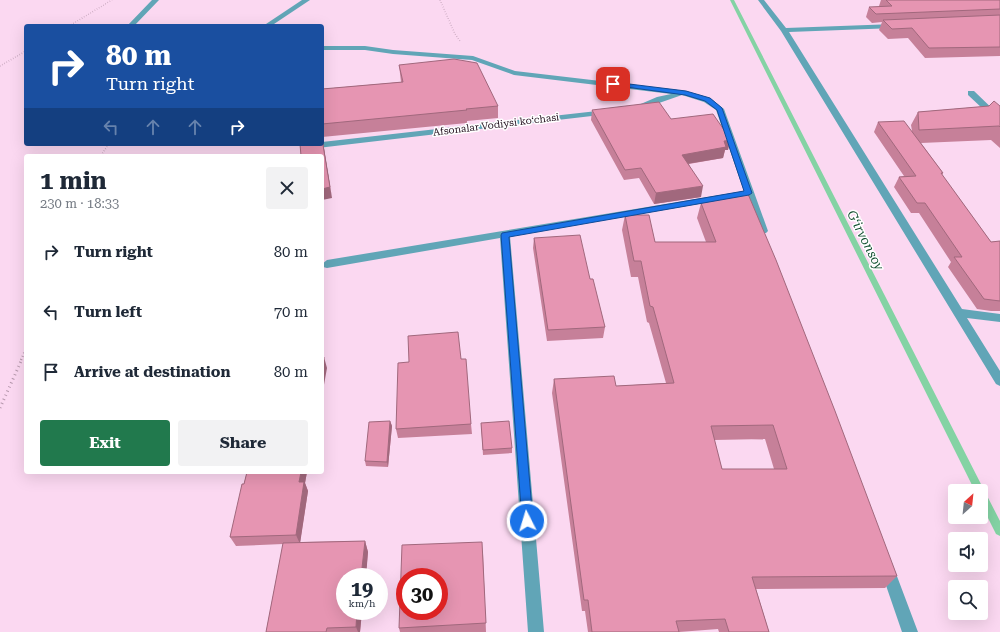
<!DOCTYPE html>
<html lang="en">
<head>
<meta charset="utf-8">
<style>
	:root { --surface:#fff; --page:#f2f2f3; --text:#1f2937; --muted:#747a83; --accent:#21794d }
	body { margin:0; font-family:"Roboto Serif",serif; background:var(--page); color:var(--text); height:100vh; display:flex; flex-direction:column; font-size:15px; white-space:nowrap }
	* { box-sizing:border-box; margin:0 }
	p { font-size:13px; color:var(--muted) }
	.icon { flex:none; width:22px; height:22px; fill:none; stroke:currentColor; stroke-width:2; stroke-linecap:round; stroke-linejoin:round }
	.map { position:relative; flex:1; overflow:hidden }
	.drawer { position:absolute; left:24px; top:154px; width:300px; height:320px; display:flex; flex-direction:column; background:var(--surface); border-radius:4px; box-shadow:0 4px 16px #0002 }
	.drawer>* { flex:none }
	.banner { position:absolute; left:24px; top:24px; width:300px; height:122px; border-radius:4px; box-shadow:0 4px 16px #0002; background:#1a4fa0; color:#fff; overflow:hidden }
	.needle { width:26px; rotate:27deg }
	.tools { position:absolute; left:948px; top:484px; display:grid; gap:8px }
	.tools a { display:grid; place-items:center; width:40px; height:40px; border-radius:4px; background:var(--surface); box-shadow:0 4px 16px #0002; font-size:20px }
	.speed { position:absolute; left:336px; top:568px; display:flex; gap:8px; font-size:20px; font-weight:700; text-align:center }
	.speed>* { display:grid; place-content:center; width:52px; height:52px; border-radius:50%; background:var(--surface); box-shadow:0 4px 16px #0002; line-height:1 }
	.speed small { font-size:10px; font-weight:400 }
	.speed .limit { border:6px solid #d22; background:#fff; color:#111 }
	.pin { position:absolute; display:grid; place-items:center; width:34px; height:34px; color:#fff; margin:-17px; border-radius:8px; box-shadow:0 2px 6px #0006 }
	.me { position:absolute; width:44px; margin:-22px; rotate:355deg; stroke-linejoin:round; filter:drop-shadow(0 0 3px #0008) }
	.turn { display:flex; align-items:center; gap:14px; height:84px; padding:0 16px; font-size:18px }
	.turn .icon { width:52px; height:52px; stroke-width:2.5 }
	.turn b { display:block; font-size:28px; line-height:34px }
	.lanes { display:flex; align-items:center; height:38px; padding:0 16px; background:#0003; justify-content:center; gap:20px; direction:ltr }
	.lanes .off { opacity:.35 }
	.round { display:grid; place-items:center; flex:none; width:42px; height:42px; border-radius:4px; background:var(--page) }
	.overview { display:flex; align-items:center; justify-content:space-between; height:68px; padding:0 16px }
	h1 { font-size:24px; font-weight:700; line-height:30px }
	.button { display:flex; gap:8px; margin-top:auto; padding:8px 16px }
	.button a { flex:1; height:46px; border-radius:4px; background:var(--accent); color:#fff; font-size:16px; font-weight:700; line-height:46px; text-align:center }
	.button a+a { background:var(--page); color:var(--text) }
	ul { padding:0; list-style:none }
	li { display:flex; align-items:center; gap:12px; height:60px; padding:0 16px }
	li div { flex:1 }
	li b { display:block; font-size:15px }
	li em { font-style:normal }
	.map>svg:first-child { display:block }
</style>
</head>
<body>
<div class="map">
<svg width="1000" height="632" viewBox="0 0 1000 632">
	<rect width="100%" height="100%" fill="#fbd8f1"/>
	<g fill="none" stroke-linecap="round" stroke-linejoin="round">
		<path fill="#84d3a4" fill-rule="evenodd" d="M 730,0 L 734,0 L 983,488 L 1000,521 L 1000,536 L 996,534 L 981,504 L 981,491 L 975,491 Z"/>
		<path stroke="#b799ae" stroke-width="1.5" stroke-dasharray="0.5 2" stroke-linecap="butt" d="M 440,0 L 455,34 L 460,41
			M 69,26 L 112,0
			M 0,66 L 26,51
			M 101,155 L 109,144"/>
		<path stroke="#b799ae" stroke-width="2.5" stroke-dasharray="1 2.5" stroke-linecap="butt" d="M 100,156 L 102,154
			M 21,360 L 26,349"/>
		<path stroke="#b799ae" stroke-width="3" stroke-dasharray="1 3.5" stroke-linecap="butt" d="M 0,408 L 22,359"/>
		<path fill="#61a5b7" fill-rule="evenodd" d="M 152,0 L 159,0 L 134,26 L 127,26 Z
			M 302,0 L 310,0 L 271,26 L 263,26 Z
			M 968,91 L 974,91 L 1000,116 L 1000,122 L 997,122 L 968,95 Z"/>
		<path fill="#61a5b7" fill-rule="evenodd" d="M 758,0 L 764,0 L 786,28 L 895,24 L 898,26 L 895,28 L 789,32 L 962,309 L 1000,314 L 1000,322 L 967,318 L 1000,371 L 1000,386 L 996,384 L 781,31 Z
			M 322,46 L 365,46 L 393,50 L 473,56 L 515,71 L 686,91 L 710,98 L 724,109 L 768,231 L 766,233 L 760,233 L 758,231 L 746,196 L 510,236 L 544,632 L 528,632 L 500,238 L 327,268 L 323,267 L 322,264 L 327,260 L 744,191 L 716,110 L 704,102 L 682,95 L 639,110 L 636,110 L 636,106 L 657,97 L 671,94 L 514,75 L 472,60 L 393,54 L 365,50 L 322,50 Z
			M 606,110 L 610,112 L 609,114 L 309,149 L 305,146 L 307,144 L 322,144 L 322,142 Z
			M 887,561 L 892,563 L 918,632 L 902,632 L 880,568 L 882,563 Z"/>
	</g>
	<path fill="#c68099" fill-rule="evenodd" d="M 881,0 L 1000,0 L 1000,56 L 925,58 L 908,38 L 888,39 L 879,30 L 882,22 L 872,23 L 866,17 L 869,7 L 879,7 L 879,6 Z
		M 399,65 L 498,106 L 498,118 L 467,121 L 467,123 L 322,137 L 332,198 L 322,144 L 322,89 L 401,82 Z
		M 989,106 L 1000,106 L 1000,148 L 991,140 L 921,143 L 943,173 L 942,175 L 991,242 L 1000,241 L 1000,311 L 991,311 L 977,309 L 948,267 L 951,262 L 919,213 L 911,213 L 894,187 L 899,177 L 904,176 L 874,132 L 878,122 L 912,131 L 911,125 L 918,112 Z
		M 592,110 L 671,119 L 728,150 L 725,150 L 723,158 L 689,164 L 701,197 L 654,204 L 639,178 L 624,180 L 591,120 Z
		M 701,203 L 897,576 L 885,588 L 756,589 L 769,632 L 719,632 L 718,629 L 679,632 L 588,632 L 585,611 L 582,611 L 552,393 L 554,379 L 616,386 L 666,383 L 649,323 L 647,322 L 638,277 L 631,277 L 622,230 L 625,215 L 655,242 L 706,242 L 697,218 ZM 765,439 L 774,469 L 722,469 L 714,440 Z
		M 534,238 L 590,279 L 605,327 L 603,338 L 547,341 L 533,248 Z
		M 461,359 L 471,424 L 472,434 L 398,438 L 396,429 Z
		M 390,421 L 392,426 L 388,467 L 366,466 L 365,461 Z
		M 481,423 L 512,448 L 512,453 L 483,455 Z
		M 247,472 L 307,472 L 305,483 L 308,491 L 300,542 L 365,541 L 368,552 L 360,632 L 266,632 L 283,544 L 236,546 L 230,537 Z
		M 483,554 L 486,632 L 400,632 L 399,628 Z"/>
	<path fill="#a1687d" d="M 322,136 L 332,198 L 322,200 Z
		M 731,140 L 728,150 L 725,150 L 723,158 L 680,165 L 682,155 L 724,141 Z
		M 703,186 L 701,197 L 654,204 L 656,193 Z
		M 324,357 L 327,368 L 322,396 L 322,367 Z
		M 390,421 L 392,426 L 388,467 L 387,462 Z
		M 301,472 L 307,472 L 305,483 L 308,491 L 300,544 L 296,535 L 299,482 Z
		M 365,541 L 368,552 L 366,577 L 361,577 Z
		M 357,611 L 362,611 L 360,632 L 358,632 L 356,627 Z"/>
	<path fill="#e695b2" stroke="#a1687d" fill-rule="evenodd" d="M 886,0 L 1000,0 L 1000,9 L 876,14 L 869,7 L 892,6 Z
		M 1000,15 L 1000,47 L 929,48 L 912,28 L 892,29 L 883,20 Z
		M 454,59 L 477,63 L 498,106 L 466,109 L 467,110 L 322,124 L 322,89 L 403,82 L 399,65 Z
		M 994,101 L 1000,106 L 1000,127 L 999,126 L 919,130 L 918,112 L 989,106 Z
		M 659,102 L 671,119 L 713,114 L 731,140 L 724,141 L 726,147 L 682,155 L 703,186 L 656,193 L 641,168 L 625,170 L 592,110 Z
		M 904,121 L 943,173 L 941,173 L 991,242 L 1000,241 L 1000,301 L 984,299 L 954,257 L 962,257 L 925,203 L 917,203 L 899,177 L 916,176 L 878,122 Z
		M 322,139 L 330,187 L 322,189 L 322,156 L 301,156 L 300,144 L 322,144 Z
		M 748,194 L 776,260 L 835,411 L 897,576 L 752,577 L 769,632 L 729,632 L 725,619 L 676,621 L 679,632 L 592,632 L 588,600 L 584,600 L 554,379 L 614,376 L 616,386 L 674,383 L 653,307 L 650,306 L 641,261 L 634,261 L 625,215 L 649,215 L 655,242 L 716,242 L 701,203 ZM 773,425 L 787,469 L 722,469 L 711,426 Z
		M 580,235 L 590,279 L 593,279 L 605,327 L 548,330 L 534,238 Z
		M 458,332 L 461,359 L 466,359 L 471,424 L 396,429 L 398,363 L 409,362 L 408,336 Z
		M 324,357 L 322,367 L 322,358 Z
		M 390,421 L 387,462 L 365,461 L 369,422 Z
		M 509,421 L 512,448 L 483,450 L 481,423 Z
		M 247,472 L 301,472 L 299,482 L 304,482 L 296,535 L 230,537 L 242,484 L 244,484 Z
		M 365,541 L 361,577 L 345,577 L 345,611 L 357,611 L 356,627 L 327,628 L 326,632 L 266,632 L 283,543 Z
		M 482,542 L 486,623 L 399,628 L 402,545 ZM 405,577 L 439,577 L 439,611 L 405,611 Z"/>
	<path fill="#1a73e8" stroke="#114b97" d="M 613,82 L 686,91 L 710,98 L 722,108 L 752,193 L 749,195 L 509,237 L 533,521 L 531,525 L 527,526 L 523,525 L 522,521 L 501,235 L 502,233 L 744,191 L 717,110 L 705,101 L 685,95 L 611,85 L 611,83 Z"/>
	<g text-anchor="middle" stroke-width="3" stroke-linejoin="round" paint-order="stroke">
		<g font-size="10" fill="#1f0c1b" stroke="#fff">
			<text transform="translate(496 124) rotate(-7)" y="4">Afsonalar Vodiysi koʻchasi</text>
		</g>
		<g font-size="13" font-style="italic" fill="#135031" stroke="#fff">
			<text transform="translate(866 240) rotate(63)" y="5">G‘irvonsoy</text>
		</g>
	</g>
</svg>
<div class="tools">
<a><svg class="needle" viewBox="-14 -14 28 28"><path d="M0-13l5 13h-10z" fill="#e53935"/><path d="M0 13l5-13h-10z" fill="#747a83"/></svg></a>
<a><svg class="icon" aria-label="sound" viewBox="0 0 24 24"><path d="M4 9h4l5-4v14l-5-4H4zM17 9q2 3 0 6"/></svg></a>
<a><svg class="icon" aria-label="search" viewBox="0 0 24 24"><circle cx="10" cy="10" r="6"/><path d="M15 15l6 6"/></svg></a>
</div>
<div class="speed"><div>19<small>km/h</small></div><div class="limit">30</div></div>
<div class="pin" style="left:613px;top:84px;background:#d93025"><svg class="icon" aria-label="arrive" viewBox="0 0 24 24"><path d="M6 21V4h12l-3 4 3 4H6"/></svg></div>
<svg class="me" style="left:527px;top:521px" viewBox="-20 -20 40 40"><circle r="17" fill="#1a73e8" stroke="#fff" stroke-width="3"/><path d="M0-11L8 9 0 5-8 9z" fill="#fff"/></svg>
<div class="banner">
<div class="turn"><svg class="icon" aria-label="right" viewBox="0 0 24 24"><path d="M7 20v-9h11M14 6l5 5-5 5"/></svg><div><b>80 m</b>Turn right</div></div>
<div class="lanes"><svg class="icon off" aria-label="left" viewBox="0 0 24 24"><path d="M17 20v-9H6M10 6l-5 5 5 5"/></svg><svg class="icon off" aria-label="ahead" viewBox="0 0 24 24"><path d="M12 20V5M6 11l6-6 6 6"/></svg><svg class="icon off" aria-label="ahead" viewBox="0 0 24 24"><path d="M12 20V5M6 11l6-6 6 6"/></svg><svg class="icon" aria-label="right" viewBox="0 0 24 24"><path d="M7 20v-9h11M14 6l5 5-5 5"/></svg></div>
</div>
<section class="drawer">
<div class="overview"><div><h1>1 min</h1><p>230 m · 18:33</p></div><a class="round"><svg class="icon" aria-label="close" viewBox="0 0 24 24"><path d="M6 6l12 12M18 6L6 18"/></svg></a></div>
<ul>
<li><svg class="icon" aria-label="right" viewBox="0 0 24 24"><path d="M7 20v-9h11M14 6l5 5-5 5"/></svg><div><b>Turn right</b></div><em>80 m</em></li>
<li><svg class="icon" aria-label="left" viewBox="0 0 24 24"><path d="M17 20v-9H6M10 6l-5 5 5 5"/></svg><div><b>Turn left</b></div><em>70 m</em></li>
<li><svg class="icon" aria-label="arrive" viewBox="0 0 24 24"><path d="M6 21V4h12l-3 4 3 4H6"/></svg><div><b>Arrive at destination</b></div><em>80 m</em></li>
</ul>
<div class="button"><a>Exit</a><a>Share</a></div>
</section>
</div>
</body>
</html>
